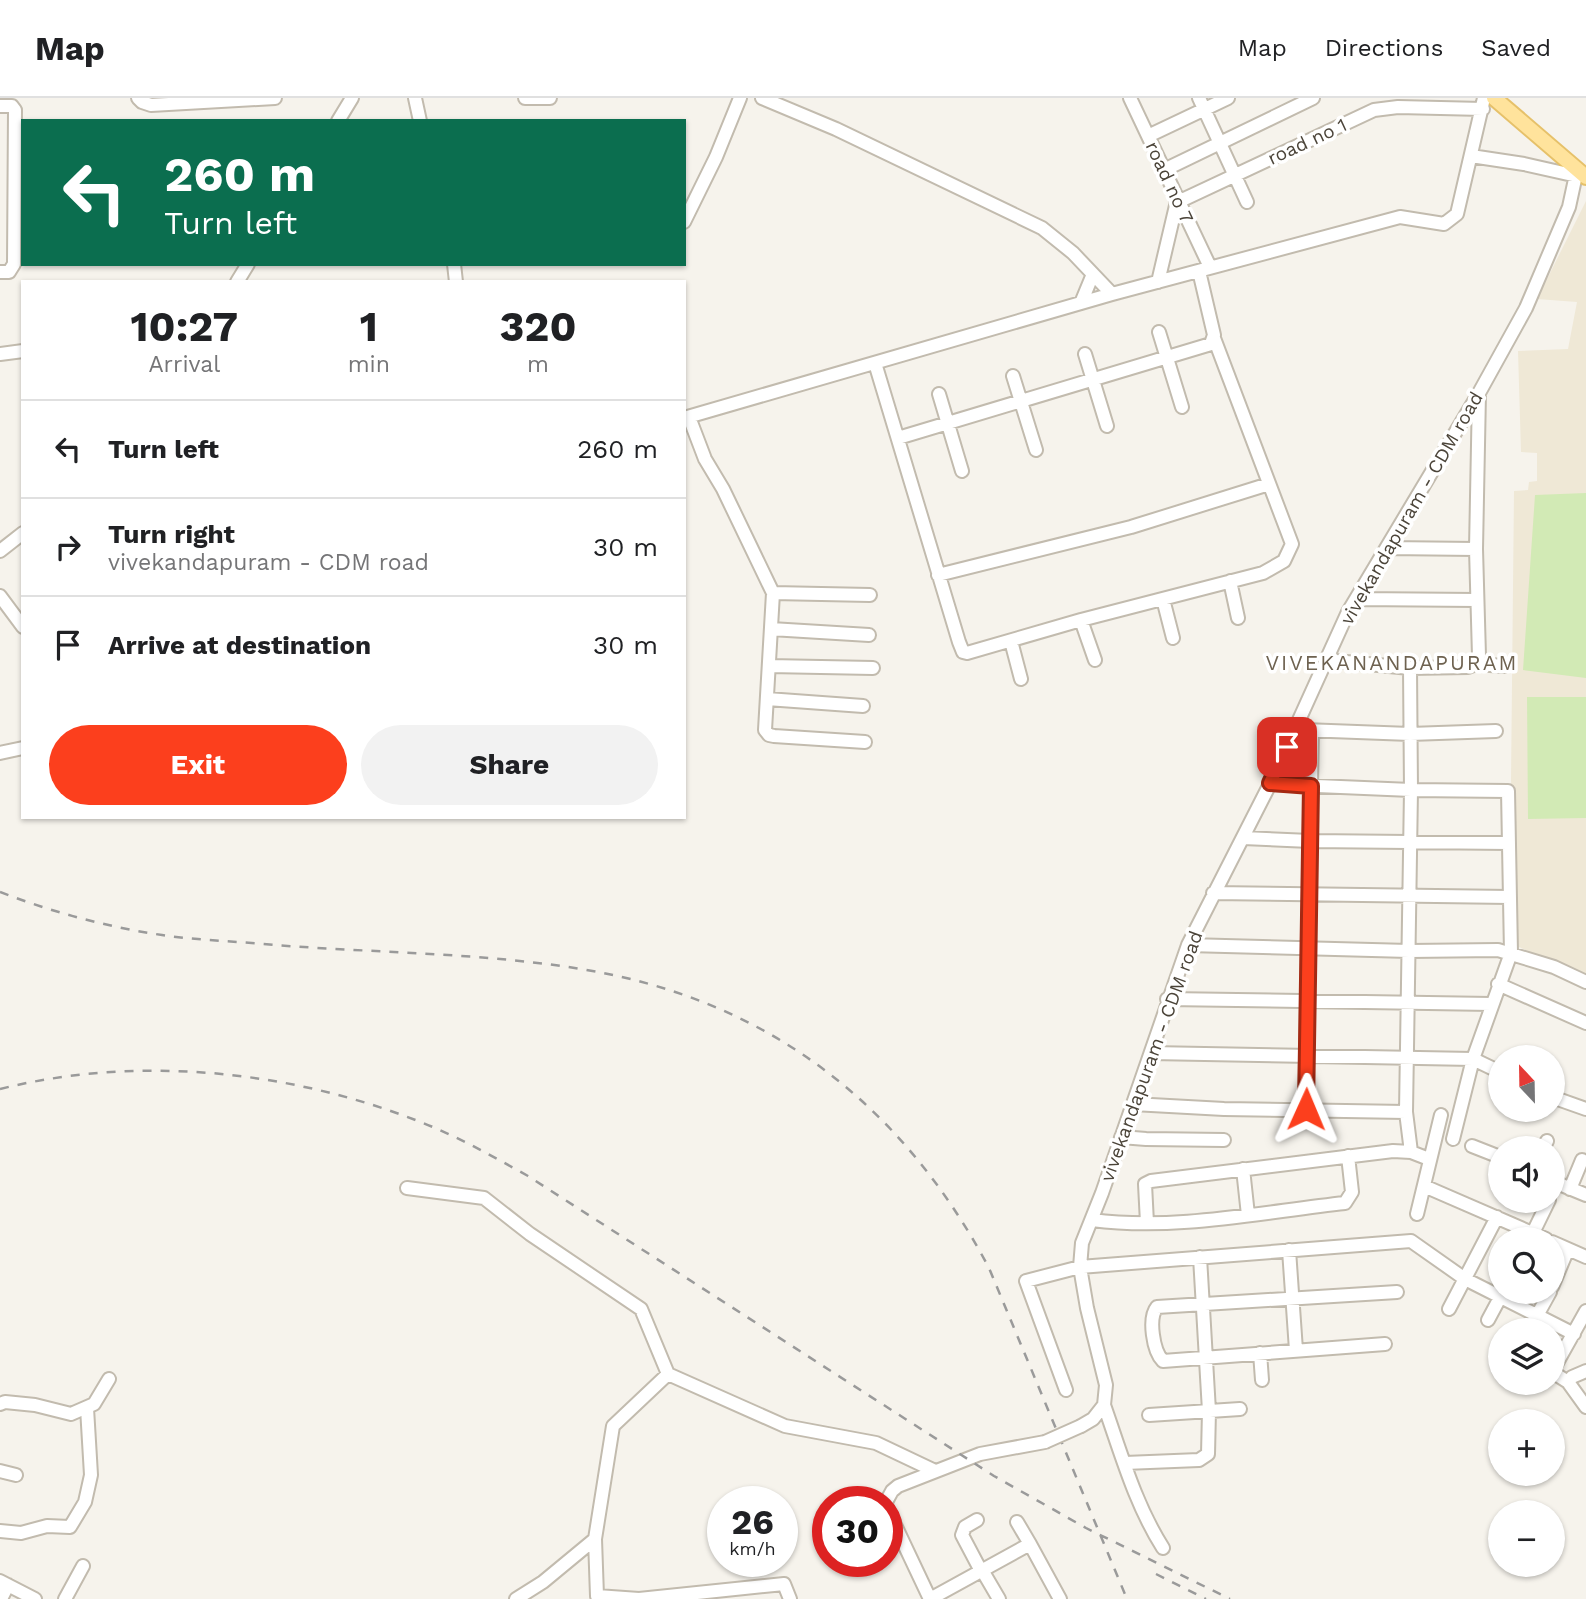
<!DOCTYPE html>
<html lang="en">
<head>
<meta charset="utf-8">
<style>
	:root { --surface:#fff; --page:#f2f2f2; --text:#202124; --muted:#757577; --line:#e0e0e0; --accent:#fc3f1d }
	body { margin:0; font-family:"Work Sans",sans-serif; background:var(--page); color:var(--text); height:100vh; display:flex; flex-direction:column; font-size:26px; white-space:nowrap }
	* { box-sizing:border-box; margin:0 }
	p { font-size:23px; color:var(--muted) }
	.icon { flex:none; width:38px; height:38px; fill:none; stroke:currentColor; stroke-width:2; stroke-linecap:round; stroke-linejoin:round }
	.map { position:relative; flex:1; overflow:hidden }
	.drawer { position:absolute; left:21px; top:182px; width:665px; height:539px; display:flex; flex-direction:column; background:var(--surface); border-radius:0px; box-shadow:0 2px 5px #0004 }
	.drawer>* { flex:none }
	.guide { position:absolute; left:21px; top:21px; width:665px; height:147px; border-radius:0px; box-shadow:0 2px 5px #0004; background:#0b6e4f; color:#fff; overflow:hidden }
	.needle { width:46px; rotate:338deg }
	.tools { position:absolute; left:1488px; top:947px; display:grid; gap:14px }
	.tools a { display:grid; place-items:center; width:77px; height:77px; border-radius:50%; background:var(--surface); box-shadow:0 2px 5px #0004; font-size:35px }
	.speed { position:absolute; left:707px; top:1388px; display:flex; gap:14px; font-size:35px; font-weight:700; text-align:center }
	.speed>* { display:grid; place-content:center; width:91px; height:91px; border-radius:50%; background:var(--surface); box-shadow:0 2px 5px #0004; line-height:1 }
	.speed small { font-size:18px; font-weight:400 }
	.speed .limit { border:10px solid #d22; background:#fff; color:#111 }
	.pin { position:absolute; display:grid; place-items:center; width:60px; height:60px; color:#fff; margin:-30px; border-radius:14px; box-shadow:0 4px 10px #0006 }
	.me { position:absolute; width:77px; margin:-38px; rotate:1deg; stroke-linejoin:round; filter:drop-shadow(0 0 5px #0008) }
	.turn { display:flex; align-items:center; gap:24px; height:147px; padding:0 28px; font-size:32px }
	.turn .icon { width:91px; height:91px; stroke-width:2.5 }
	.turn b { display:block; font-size:49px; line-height:60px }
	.eta { display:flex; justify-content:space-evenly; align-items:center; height:119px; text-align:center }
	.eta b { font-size:42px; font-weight:700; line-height:49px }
	.action { display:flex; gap:14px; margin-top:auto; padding:14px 28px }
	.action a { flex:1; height:80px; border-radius:42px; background:var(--accent); color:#fff; font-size:28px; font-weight:700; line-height:80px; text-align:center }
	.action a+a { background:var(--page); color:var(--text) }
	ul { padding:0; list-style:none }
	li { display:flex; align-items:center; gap:21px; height:98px; padding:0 28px; border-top:2px solid var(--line) }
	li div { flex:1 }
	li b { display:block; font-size:26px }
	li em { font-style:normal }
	header { display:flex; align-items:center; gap:42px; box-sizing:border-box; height:98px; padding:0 35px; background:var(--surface); border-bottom:2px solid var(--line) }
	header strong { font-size:33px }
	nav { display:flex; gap:38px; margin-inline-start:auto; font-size:24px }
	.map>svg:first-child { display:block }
</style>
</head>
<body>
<header>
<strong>Map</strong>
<nav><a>Map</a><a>Directions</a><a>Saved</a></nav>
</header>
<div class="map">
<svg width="1586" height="1501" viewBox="0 0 1586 1501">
	<rect width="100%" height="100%" fill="#f6f3ec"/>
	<path fill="#efe8d6" d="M 1586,103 L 1586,880 L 1517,848 L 1511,682 L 1514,393 L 1528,392 L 1529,384 L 1537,383 L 1537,355 L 1521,354 L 1518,253 L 1568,251 L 1577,204 L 1537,201 Z"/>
	<path fill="#d2eab5" d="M 1586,395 L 1586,580 L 1523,572 L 1535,397 Z
		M 1527,599 L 1586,599 L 1586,720 L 1528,721 Z"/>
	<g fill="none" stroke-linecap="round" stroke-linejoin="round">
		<defs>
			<path id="minor" d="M 138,0 L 142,4 L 151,7 L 275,0
				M 415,0 L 420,23
				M 525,0 L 550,0
				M 762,0 L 836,31 L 1042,130 L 1073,155 L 1112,196
				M 1130,0 L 1210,169
				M 1199,0 L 1247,104
				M 0,8 L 12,8 L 15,12 L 14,166 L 9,174 L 0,174
				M 338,23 L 352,0
				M 1148,38 L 1228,0
				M 1471,58 L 1524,66 L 1577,78
				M 1164,72 L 1313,0
				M 1180,103 L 1374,12 L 1398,9 L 1483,11
				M 684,124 L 716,59 L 740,0
				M 454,166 L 456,184
				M 237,184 L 248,166
				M 1158,184 L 1178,99
				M 1081,205 L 1093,176
				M 1159,234 L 1182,309
				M 0,256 L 23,253
				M 1085,256 L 1107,328
				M 875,265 L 959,544 L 963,554 L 967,555 L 1081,522 L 1263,475 L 1284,463 L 1292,446 L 1214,240
				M 1013,278 L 1036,352
				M 939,296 L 962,373
				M 689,319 L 705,361 L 723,391 L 773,495 L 765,632 L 769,637 L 774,638 L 865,644
				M 684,320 L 1112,196 L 1400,119 L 1444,126 L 1457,116 L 1484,0
				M 898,340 L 1211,246 L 1214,237 L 1199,173
				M 1387,450 L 1476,451
				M 0,453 L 23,435
				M 938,477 L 1131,429 L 1269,386
				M 1230,483 L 1238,520
				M 773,495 L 870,497
				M 0,498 L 23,529
				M 1163,501 L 1173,540
				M 1356,501 L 1477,502
				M 1081,522 L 1095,562
				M 771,531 L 869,537
				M 1011,543 L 1021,581
				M 1325,562 L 1410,570 L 1468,569 L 1476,566 L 1504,568
				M 1476,566 L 1479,558 L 1476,451 L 1479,295
				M 769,568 L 873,570
				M 1410,570 L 1411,692 L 1406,1014 L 1411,1054 L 1429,1061
				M 767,601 L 863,608
				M 1304,632 L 1410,636 L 1496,633
				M 0,655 L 23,650
				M 1270,686 L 1411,692 L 1508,693 L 1511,855 L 1473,961 L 1453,1041
				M 1243,740 L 1310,743 L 1509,745
				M 1213,795 L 1510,799
				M 1188,847 L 1409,853 L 1498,852 L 1554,869 L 1586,884
				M 1498,886 L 1586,925
				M 1167,901 L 1491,906
				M 1151,955 L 1473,961 L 1500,974
				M 1552,999 L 1586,1011
				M 1133,1006 L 1224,1011 L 1406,1014
				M 1305,1011 L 1312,633
				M 1121,1039 L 1146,1041 L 1224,1042
				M 1472,1048 L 1500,1059
				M 1543,1050 L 1547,1043
				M 1243,1071 L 1248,1117
				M 1552,1083 L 1586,1097
				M 1424,1088 L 1546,1141
				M 407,1090 L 484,1100 L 530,1136 L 641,1211 L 668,1276 L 785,1328 L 876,1345 L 935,1373
				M 1570,1091 L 1582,1062
				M 1417,1116 L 1441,1017
				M 1092,1122 C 1176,1133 1262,1114 1345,1105 L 1352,1094 L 1348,1058
				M 1147,1125 L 1145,1086 L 1151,1083 L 1393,1053 L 1411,1054
				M 1530,1141 L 1549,1102
				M 1552,1144 L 1586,1159
				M 1289,1152 L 1296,1252
				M 1552,1189 L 1568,1151
				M 1449,1211 L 1497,1119
				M 1586,1213 L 1554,1270 L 1557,1277 L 1568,1284 L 1586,1309
				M 1488,1222 L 1503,1194
				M 1529,1232 L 1550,1194
				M 1385,1246 L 1163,1263 C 1153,1253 1148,1220 1157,1209 L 1397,1194
				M 1260,1255 L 1262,1282
				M 1568,1284 L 1572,1279 L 1586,1273
				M 1066,1292 L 1026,1183 L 1080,1169 L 1411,1143 L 1465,1181 L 1574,1236
				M 0,1306 L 5,1304 L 35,1307 L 71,1316 L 94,1306 L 109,1281
				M 1104,1307 C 1121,1355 1135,1406 1163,1450
				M 1149,1317 L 1240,1311
				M 1081,1328 L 1093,1321 L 1104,1307 L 1106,1287 L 1087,1210 L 1080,1169 L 1082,1145 L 1102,1095 L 1188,847 L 1270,686 L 1348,514 L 1479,295 L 1526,210 L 1569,109 L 1577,72
				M 1125,1365 L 1199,1362 L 1208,1356 L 1209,1313 L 1200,1159
				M 0,1373 L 16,1377
				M 886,1404 L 892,1393 L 898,1388 L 980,1356 L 1045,1344
				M 887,1410 L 930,1501
				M 977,1422 L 965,1429 L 962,1437 L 981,1473
				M 1017,1424 L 1030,1446
				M 0,1433 L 21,1435 L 47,1428 L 70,1429 L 85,1404 L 91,1377 L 87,1310
				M 595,1441 L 597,1498 L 639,1501 L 784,1486 L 790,1501
				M 982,1472 L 999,1501
				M 0,1483 L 35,1501
				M 1,1501 L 8,1487
				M 65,1501 L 83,1468
				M 516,1501 L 543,1484 L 595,1441 L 613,1328 L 668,1276
				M 930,1501 L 1030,1446 L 1060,1501"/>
			<path id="major" d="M 1494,0 L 1586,79"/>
		</defs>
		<use href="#minor" stroke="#c2bbae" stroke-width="16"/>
		<use href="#major" stroke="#e6c16a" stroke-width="18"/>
		<use href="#minor" stroke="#fff" stroke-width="12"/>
		<use href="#major" stroke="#ffe39c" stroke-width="14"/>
		<path stroke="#9a9a9a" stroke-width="2.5" stroke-dasharray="9 9" stroke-linecap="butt" d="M 0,794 C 52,814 107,829 162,837 C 195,842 229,843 263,846 C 368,855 476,854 581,871 C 767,901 902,1006 989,1170 L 1127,1501
			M 0,991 C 137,957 288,972 418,1023 C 457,1038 492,1058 528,1078 L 994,1378 L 1086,1430 L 1230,1501
			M 1156,1476 L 1206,1501"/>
		<defs>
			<path id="minor-bridge" d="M 1045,1344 L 1081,1328"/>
		</defs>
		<use href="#minor-bridge" stroke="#c2bbae" stroke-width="16" stroke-linecap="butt"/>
		<use href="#minor-bridge" stroke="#fff" stroke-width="12"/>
	</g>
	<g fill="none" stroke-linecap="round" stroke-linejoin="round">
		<defs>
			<path id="route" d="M 1287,649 L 1270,685 L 1311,688 L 1306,1011"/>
		</defs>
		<use href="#route" stroke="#a42913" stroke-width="18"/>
		<use href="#route" stroke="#fc3f1d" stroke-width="12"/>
	</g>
	<g text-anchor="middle" stroke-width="7" stroke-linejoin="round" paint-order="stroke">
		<g font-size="19" fill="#4b4439" stroke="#fff">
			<text transform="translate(1307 43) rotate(-25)" y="7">road no 1</text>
			<text transform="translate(1170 84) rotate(65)" y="7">road no 7</text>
			<text transform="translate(1411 410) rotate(-60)" y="7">vivekandapuram - CDM road</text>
			<text transform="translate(1151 958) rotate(-70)" y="7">vivekandapuram - CDM road</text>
		</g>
		<g font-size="21" letter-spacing="2" fill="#6e6250" stroke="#fff">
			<text x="1392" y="572">VIVEKANANDAPURAM</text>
		</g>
	</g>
</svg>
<div class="tools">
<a><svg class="needle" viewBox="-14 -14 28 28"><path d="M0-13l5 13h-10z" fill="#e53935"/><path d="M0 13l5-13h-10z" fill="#757577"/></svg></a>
<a><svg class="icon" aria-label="sound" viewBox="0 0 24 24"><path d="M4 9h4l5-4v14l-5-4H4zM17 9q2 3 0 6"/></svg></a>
<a><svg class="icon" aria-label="search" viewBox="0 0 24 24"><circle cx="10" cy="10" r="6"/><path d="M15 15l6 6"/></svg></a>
<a><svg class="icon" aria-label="layers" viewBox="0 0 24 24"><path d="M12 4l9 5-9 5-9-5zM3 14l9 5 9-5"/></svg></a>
<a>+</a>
<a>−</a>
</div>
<div class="speed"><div>26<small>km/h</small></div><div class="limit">30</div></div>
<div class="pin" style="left:1287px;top:649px;background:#d93025"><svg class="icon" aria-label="arrive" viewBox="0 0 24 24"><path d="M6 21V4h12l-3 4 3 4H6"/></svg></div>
<svg class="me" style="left:1306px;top:1011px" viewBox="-20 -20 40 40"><path d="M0-17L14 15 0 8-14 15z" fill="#fc3f1d" stroke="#fff" stroke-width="4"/></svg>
<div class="guide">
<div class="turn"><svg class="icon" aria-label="left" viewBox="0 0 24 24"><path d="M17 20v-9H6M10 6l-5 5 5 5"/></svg><div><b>260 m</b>Turn left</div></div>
</div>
<section class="drawer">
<div class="eta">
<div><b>10:27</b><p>Arrival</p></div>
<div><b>1</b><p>min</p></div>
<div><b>320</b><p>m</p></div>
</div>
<ul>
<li><svg class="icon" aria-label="left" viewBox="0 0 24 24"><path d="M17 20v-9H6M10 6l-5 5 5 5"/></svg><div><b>Turn left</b></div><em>260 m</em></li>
<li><svg class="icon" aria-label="right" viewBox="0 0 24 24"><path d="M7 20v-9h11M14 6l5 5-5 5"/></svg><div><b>Turn right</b><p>vivekandapuram - CDM road</p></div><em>30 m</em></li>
<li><svg class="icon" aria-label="arrive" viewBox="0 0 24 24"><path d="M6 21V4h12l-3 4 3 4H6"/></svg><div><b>Arrive at destination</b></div><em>30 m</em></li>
</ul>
<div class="action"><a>Exit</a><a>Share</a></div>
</section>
</div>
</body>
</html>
